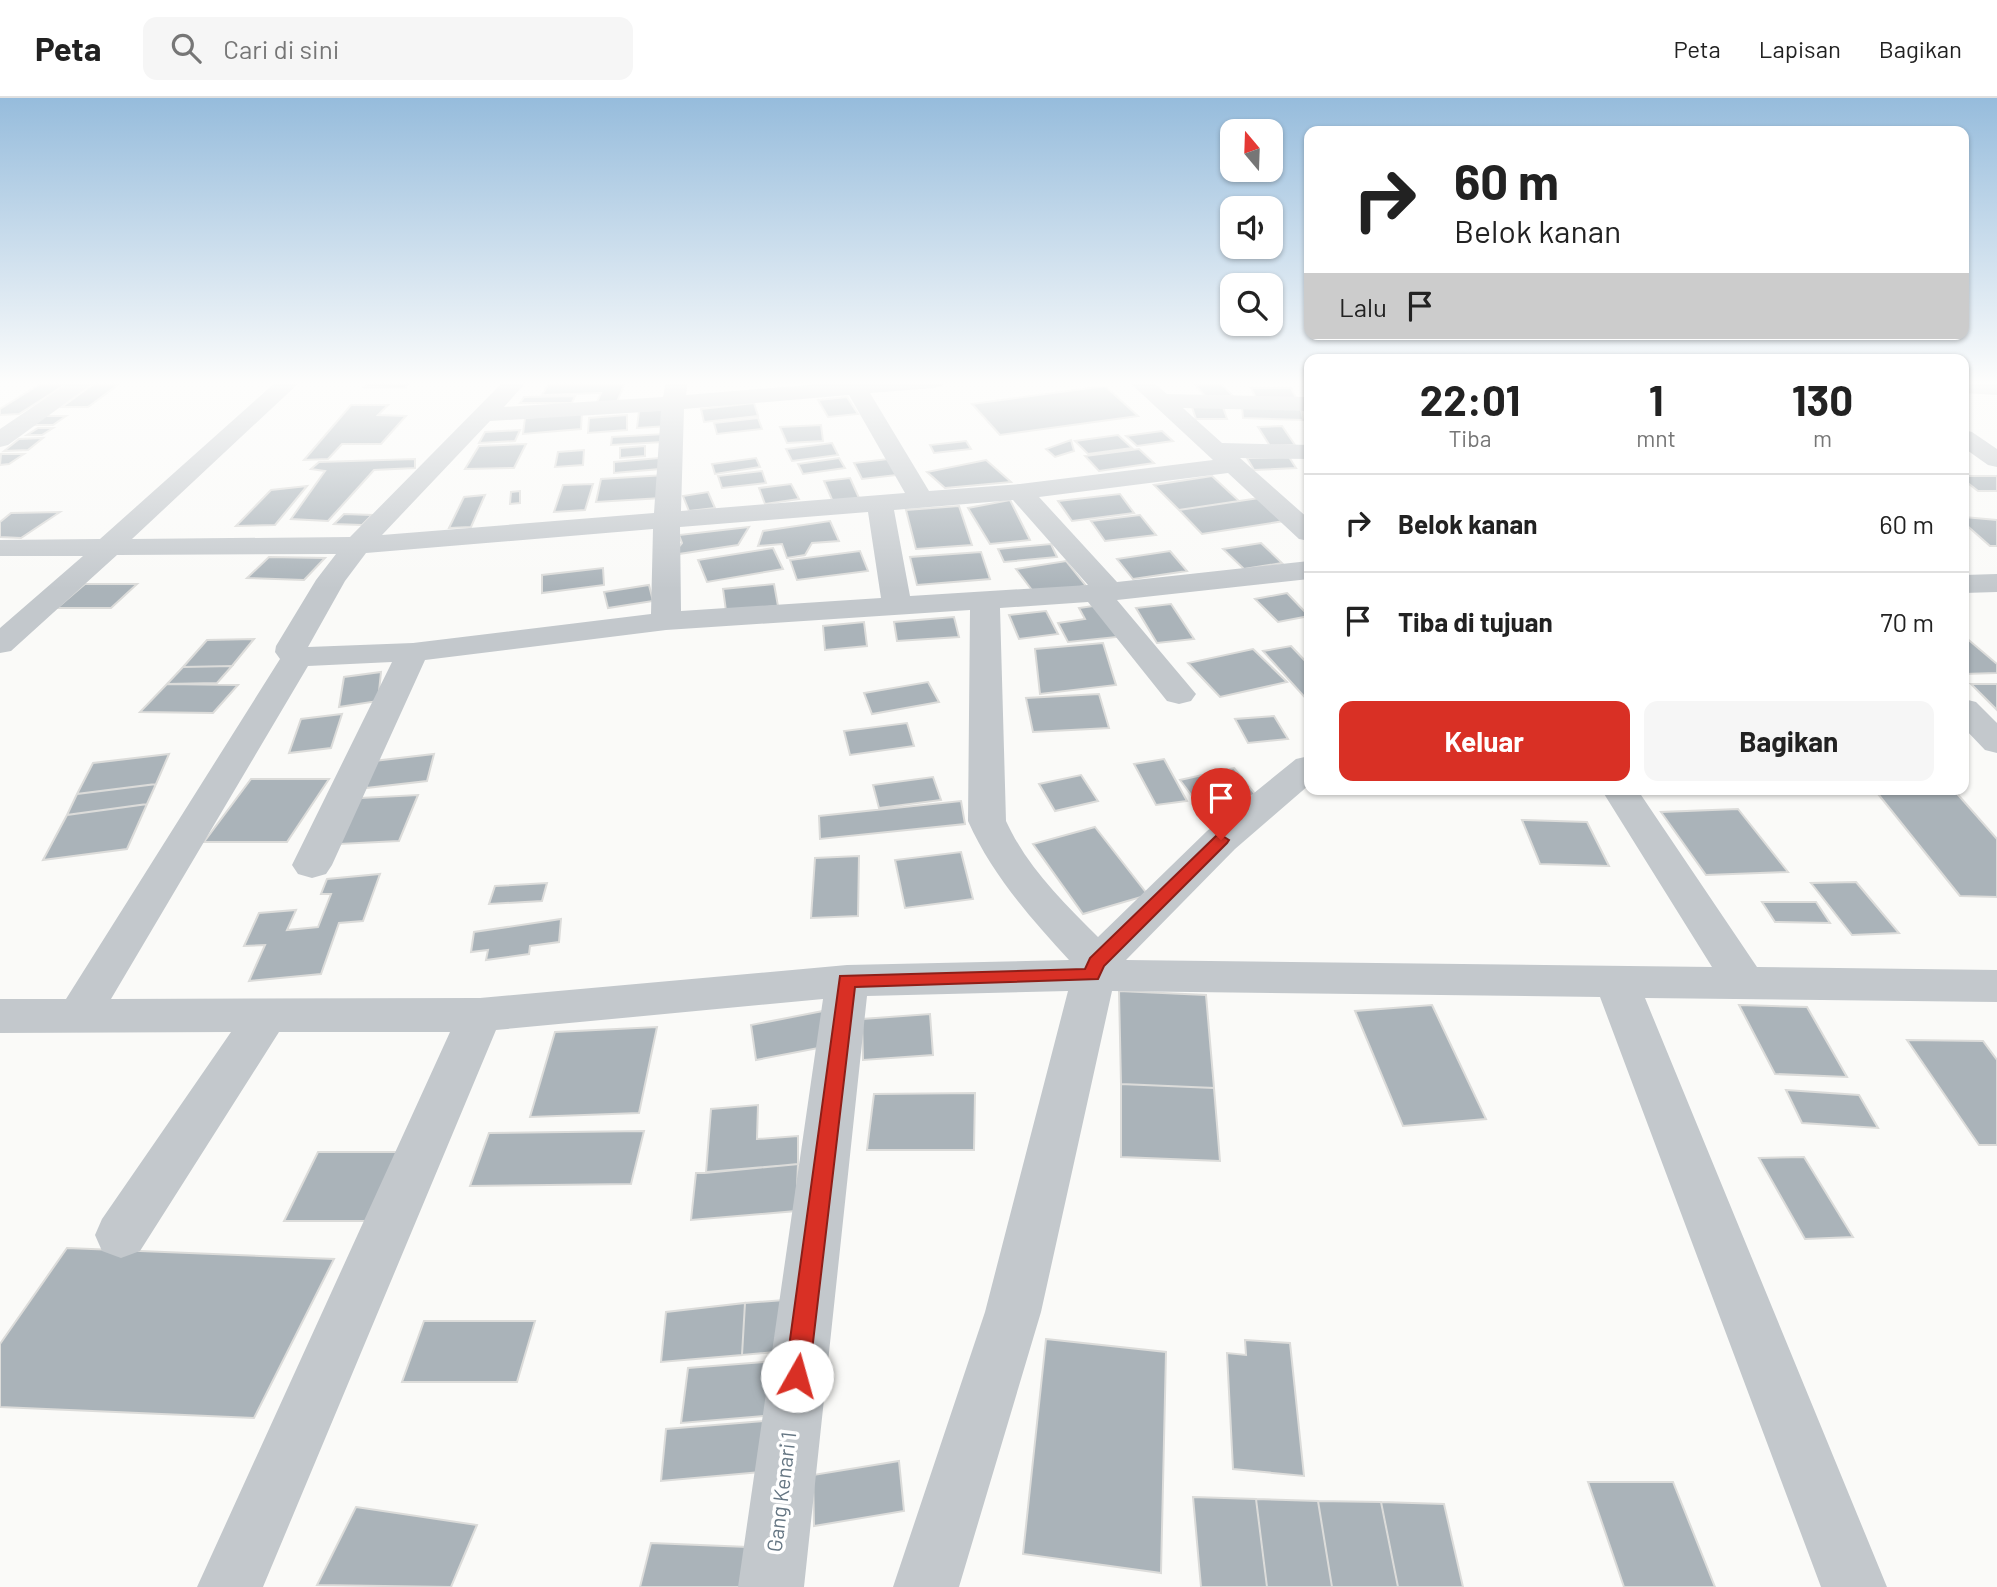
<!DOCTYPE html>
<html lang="id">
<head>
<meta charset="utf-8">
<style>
	:root { --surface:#fff; --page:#f6f6f6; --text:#222; --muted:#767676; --line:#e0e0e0; --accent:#d93025 }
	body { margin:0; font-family:Barlow,sans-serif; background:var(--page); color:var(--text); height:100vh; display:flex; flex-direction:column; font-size:26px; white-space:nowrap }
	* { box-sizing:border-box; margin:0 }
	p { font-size:23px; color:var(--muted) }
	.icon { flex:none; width:38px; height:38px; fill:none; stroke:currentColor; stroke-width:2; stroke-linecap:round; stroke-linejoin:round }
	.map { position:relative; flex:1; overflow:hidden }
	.panel { position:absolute; left:1304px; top:256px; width:665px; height:441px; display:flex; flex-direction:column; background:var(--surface); border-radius:14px; box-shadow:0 2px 5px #0004 }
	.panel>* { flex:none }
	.hud { position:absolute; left:1304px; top:28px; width:665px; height:214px; border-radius:14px; box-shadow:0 2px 5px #0004; background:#fff; color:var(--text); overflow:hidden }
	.needle { width:46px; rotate:341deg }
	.controls { position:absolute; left:1220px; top:21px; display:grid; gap:14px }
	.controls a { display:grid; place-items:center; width:63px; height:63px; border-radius:14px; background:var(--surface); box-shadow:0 2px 5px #0004; font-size:35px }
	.pin { position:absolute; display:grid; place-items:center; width:60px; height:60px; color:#fff; margin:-72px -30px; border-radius:50% 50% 50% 0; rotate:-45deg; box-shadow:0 0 7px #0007 }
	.pin .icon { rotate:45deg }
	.me { position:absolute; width:77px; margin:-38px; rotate:7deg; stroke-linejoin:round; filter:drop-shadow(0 0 5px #0008) }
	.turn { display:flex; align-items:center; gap:24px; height:147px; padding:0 35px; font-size:32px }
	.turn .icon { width:91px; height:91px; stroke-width:2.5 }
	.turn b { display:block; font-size:49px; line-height:60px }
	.then { display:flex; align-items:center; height:66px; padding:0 35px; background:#0003; gap:14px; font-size:26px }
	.eta { display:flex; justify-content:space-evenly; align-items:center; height:119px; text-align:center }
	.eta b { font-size:42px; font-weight:700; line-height:49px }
	.action { display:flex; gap:14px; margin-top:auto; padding:14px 35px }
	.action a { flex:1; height:80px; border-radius:14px; background:var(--accent); color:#fff; font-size:28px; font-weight:700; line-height:80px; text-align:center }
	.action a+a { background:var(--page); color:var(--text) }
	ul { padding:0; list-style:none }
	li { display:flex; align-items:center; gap:21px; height:98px; padding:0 35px; border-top:2px solid var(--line) }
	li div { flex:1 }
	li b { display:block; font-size:26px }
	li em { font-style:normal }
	header { display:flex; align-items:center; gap:42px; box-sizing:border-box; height:98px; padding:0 35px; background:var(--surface); border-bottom:2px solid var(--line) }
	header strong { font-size:33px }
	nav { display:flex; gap:38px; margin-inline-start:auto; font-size:24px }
	.search { width:490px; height:63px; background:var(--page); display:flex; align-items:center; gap:18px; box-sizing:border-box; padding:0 24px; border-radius:14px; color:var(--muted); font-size:26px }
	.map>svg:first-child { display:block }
</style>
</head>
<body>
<header>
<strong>Peta</strong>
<div class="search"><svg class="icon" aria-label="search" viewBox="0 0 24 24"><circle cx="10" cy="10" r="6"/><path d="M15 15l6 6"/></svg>Cari di sini</div>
<nav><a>Peta</a><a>Lapisan</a><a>Bagikan</a></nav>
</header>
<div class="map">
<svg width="1997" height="1489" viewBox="0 0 1997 1489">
	<rect width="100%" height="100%" fill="#fafaf8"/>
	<path fill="#aab3b9" stroke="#dcdcda" stroke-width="2" d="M 45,283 L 71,283 L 19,316 L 0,317 L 0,311 Z
		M 371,283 L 413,283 L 405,290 L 364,289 Z
		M 550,283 L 592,283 L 590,286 L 625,285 L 617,304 L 597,304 L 601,295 L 542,297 Z
		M 96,284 L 122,284 L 88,309 L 62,309 Z
		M 1221,285 L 1233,298 L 1207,300 L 1195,287 Z
		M 1105,288 L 1138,318 L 1000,337 L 972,306 Z
		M 1251,290 L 1291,290 L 1297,302 L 1257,302 Z
		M 575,298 L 572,305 L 520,305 L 524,299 Z
		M 847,299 L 858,316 L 828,319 L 818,302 Z
		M 754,305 L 758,318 L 704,324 L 701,311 Z
		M 351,307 L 388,307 L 378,317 L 406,318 L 381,346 L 342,346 L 328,361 L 304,362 Z
		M 1192,309 L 1223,309 L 1227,321 L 1196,321 Z
		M 1242,309 L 1301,311 L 1303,322 L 1243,320 Z
		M 671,311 L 669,328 L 637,330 L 639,313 Z
		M 582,315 L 581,331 L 523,336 L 525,320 Z
		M 627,317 L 627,332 L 588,335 L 589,320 Z
		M 41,318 L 66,318 L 53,327 L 28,327 Z
		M 758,320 L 762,331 L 717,336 L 714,325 Z
		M 821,327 L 823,343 L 787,345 L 780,329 Z
		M 1282,328 L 1295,347 L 1270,348 L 1258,329 Z
		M 38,330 L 53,330 L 42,337 L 27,337 Z
		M 520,332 L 515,343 L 479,345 L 485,334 Z
		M 1162,333 L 1173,343 L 1137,348 L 1126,338 Z
		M 664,336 L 663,344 L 611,347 L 612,339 Z
		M 1118,337 L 1132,350 L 1088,356 L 1075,343 Z
		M 43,340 L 28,352 L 4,353 L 19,341 Z
		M 1071,342 L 1074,353 L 1055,359 L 1046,351 Z
		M 966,343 L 971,351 L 934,355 L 930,347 Z
		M 832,345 L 838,357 L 792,363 L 786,351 Z
		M 526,346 L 514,370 L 465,371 L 479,348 Z
		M 645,348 L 645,358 L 620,360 L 620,350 Z
		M 1139,351 L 1154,365 L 1099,373 L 1085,358 Z
		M 584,352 L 583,367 L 555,369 L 558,354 Z
		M 24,356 L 9,366 L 0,367 L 1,356 Z
		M 1289,359 L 1296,370 L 1254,372 L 1247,360 Z
		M 659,360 L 660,371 L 614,375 L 614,364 Z
		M 756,360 L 760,369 L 715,376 L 712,366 Z
		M 839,360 L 845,370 L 803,376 L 798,366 Z
		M 415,361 L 415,370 L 374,372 L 328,423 L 291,421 L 325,373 L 311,371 L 319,364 Z
		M 888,361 L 897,377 L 862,381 L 854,365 Z
		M 986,362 L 1011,384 L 945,390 L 927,374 Z
		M 762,373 L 766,385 L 722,390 L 718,378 Z
		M 665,377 L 662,400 L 596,404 L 601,381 Z
		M 1212,378 L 1239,403 L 1179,412 L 1154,387 Z
		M 1964,378 L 1997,378 L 1997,393 L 1978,393 L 1964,382 Z
		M 850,380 L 859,400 L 833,404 L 824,383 Z
		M 593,386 L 585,412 L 554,414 L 563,387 Z
		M 791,386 L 799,401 L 765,406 L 759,390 Z
		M 307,388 L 275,427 L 236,428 L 271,392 Z
		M 520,393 L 520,405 L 510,406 L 511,394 Z
		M 708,394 L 715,410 L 689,413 L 683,398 Z
		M 1120,396 L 1134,415 L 1072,423 L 1058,403 Z
		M 485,397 L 471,429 L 449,430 L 464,399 Z
		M 1259,400 L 1284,423 L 1202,436 L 1179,412 Z
		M 1010,402 L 1030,442 L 990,446 L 968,410 Z
		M 959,408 L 972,447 L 916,451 L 906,412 Z
		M 60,414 L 21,440 L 0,439 L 0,424 L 11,415 Z
		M 344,416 L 372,417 L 362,427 L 334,426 Z
		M 1140,417 L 1156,437 L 1105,443 L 1091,423 Z
		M 1964,419 L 1997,422 L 1997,448 L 1990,448 L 1964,425 Z
		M 830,423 L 839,443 L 812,445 L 805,457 L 787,460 L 782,446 L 758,448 L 763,433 Z
		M 749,429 L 738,447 L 672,457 L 682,445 L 679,437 Z
		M 1261,445 L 1282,465 L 1244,471 L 1223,451 Z
		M 1051,446 L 1057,459 L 1004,464 L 998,451 Z
		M 773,450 L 783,471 L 707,484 L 698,462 Z
		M 860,453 L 868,473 L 797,482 L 790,462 Z
		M 1170,453 L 1187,473 L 1133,481 L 1117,461 Z
		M 981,454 L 990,481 L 917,487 L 910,459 Z
		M 269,459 L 325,460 L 304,482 L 247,480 Z
		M 1066,463 L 1086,488 L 1035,496 L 1016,471 Z
		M 603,470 L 604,487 L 542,495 L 542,477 Z
		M 85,486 L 137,486 L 111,510 L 57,510 Z
		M 774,486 L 778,508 L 726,513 L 723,491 Z
		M 649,487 L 653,503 L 608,510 L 604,494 Z
		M 1287,495 L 1309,518 L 1278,524 L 1255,501 Z
		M 1171,506 L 1194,541 L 1157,545 L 1136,510 Z
		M 1100,507 L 1117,539 L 1068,544 L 1058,525 L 1085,521 L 1079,510 Z
		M 1046,513 L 1058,536 L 1019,541 L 1009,517 Z
		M 954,519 L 959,539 L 897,543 L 894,524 Z
		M 864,524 L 867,548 L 825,552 L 823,528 Z
		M 1964,538 L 1997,566 L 1997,575 L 1964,576 Z
		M 254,541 L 232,568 L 183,569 L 207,542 Z
		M 1103,545 L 1116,587 L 1040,596 L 1035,551 Z
		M 1291,548 L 1309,567 L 1309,604 L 1263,553 Z
		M 1253,551 L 1287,584 L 1220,599 L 1188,565 Z
		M 232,568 L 217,585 L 167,586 L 183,569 Z
		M 381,574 L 378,603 L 339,609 L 344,579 Z
		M 928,584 L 939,604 L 872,616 L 864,595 Z
		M 167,586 L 238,587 L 213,615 L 140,614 Z
		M 1971,586 L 1997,586 L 1997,612 Z
		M 1099,596 L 1109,630 L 1033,634 L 1026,600 Z
		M 342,616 L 331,650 L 289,655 L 301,621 Z
		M 1274,618 L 1288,641 L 1248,645 L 1235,621 Z
		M 907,625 L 914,648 L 850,657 L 844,633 Z
		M 169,656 L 156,686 L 77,696 L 93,665 Z
		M 434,656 L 427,683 L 366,690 L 374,663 Z
		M 1164,661 L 1187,703 L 1156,707 L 1134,666 Z
		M 1234,670 L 1256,697 L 1200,709 L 1180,682 Z
		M 1081,677 L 1098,703 L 1055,713 L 1039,686 Z
		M 933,679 L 941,702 L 879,710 L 873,687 Z
		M 251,681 L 329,681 L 287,744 L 204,744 Z
		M 156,686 L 147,706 L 67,717 L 77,696 Z
		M 1874,691 L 1953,691 L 1997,741 L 1997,799 L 1960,798 Z
		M 418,697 L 399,743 L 339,746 L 360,700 Z
		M 961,703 L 965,726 L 820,741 L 819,718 Z
		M 147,706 L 127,751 L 43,762 L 67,717 Z
		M 1738,711 L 1788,774 L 1706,777 L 1661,714 Z
		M 1522,722 L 1587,724 L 1609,768 L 1540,766 Z
		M 1095,729 L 1148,797 L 1083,816 L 1033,746 Z
		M 961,754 L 973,801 L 905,810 L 895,762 Z
		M 859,758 L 858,818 L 811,820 L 815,760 Z
		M 380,776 L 363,823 L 339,825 L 321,876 L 249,883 L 265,847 L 244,848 L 259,815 L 296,812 L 287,832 L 318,829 L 331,796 L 321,796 L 327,781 Z
		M 1856,784 L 1899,835 L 1852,837 L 1811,785 Z
		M 547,785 L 542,803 L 489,806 L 495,788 Z
		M 1762,804 L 1816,804 L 1830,825 L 1775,824 Z
		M 561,821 L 559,844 L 530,848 L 529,856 L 486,862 L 488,852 L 471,854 L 474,834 Z
		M 1119,893 L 1206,897 L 1214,990 L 1121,986 Z
		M 1432,907 L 1486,1021 L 1403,1028 L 1355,913 Z
		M 1739,907 L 1807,909 L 1847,979 L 1775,976 Z
		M 823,913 L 829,948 L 756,962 L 751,927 Z
		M 930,916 L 933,957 L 863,962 L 862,921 Z
		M 657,929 L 639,1015 L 530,1019 L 555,934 Z
		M 1907,942 L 1983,943 L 1997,962 L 1997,1047 L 1979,1047 Z
		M 1121,986 L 1214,990 L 1220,1063 L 1121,1059 Z
		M 1786,992 L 1859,997 L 1878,1030 L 1802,1025 Z
		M 975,995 L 974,1052 L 867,1052 L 874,996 Z
		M 758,1007 L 757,1041 L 798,1038 L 798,1066 L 706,1075 L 711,1011 Z
		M 644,1033 L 631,1086 L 470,1088 L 489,1035 Z
		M 318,1054 L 401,1054 L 371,1123 L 284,1123 Z
		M 1804,1059 L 1853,1139 L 1805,1141 L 1759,1060 Z
		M 798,1066 L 796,1113 L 691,1122 L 696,1075 Z
		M 67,1150 L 334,1161 L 254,1320 L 0,1309 L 0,1246 Z
		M 797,1201 L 796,1252 L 742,1257 L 745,1205 Z
		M 745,1205 L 742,1257 L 661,1264 L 666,1214 Z
		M 424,1223 L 535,1223 L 517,1284 L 402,1284 Z
		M 1046,1241 L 1166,1254 L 1161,1475 L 1023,1456 Z
		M 1245,1242 L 1290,1245 L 1304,1378 L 1233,1371 L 1227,1255 L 1246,1257 Z
		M 788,1262 L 765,1318 L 681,1325 L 688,1270 Z
		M 776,1322 L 773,1373 L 661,1383 L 666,1331 Z
		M 899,1363 L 904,1413 L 814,1428 L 813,1377 Z
		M 1588,1384 L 1673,1384 L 1715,1489 L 1624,1489 Z
		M 1193,1399 L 1256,1401 L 1267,1489 L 1201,1489 Z
		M 1256,1401 L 1318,1403 L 1332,1489 L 1267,1489 Z
		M 1318,1403 L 1381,1404 L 1398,1489 L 1332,1489 Z
		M 1381,1404 L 1444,1406 L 1463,1489 L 1398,1489 Z
		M 356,1409 L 477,1427 L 451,1489 L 317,1487 Z
		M 651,1445 L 748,1449 L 740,1489 L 640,1489 Z"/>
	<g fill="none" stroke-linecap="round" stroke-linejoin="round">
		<path fill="#c3c8cc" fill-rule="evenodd" d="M 71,283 L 96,283 L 8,347 L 0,349 L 0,331 Z
			M 277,283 L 301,283 L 132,441 L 350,439 L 504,283 L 527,283 L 504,309 L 663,299 L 666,283 L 688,283 L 686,297 L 856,283 L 945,283 L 942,288 L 934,290 L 870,295 L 929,393 L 1020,386 L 1213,362 L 1128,283 L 1152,283 L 1167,296 L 1309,299 L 1309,313 L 1183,310 L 1222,345 L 1309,347 L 1309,361 L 1240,360 L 1309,421 L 1309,443 L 1299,441 L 1228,375 L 1039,399 L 1117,484 L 1309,463 L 1309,481 L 1117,502 L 1196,596 L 1191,603 L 1179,606 L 1167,603 L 1088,504 L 1000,510 L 1006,723 C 1027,769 1062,803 1098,839 L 1207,733 L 1296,661 L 1309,658 L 1309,687 L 1235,751 L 1126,862 L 1712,869 L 1601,691 L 1637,691 L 1757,869 L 1997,872 L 1997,904 L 1645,900 L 1887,1489 L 1821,1489 L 1600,899 L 1112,893 L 1041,1214 L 959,1489 L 893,1489 L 985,1214 L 1068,893 L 867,898 L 804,1489 L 738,1489 L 823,901 L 496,932 L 263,1489 L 197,1489 L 450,934 L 279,934 L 140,1153 L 121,1160 L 102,1153 L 95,1137 L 102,1121 L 231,934 L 0,935 L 0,901 L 66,901 L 280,561 L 275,554 L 276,548 L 316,482 L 336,456 L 117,457 L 11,553 L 0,555 L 0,530 L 83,458 L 0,458 L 0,442 L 100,441 ZM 849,297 L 905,395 L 681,413 L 684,311 ZM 661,313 L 654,415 L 382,437 L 490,323 ZM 1013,402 L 1088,487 L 910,498 L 894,412 ZM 868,414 L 881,500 L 681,513 L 680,429 ZM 653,431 L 651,516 L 413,545 L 308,549 L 345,483 L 366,455 ZM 970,512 L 968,723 C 992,777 1030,819 1069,862 L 847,867 L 480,900 L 111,901 L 308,568 L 392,564 L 292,767 L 298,776 L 312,780 L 326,776 L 332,767 L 425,562 L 666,532 Z
			M 1964,283 L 1997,283 L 1997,297 L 1964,295 Z
			M 1964,332 L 1972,334 L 1997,351 L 1997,369 L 1988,367 L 1964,350 Z
			M 1997,476 L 1997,494 L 1964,495 L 1964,477 Z
			M 1964,601 L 1976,604 L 1997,625 L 1997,655 L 1985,652 L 1964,630 Z"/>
	</g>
	<linearGradient id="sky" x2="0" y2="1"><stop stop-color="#96bcdc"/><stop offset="0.58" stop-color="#fdfdfc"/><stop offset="1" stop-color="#fdfdfc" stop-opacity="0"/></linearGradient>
	<rect width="1997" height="491" fill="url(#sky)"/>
	<path fill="#d93025" stroke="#8d1f18" stroke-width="2" d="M 1221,737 L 1229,742 L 1227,745 L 1104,868 L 1098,881 L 855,889 L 809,1278 L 805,1286 L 797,1289 L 788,1286 L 785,1278 L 840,878 L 1085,871 L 1090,860 L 1216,738 Z"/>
	<g text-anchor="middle" stroke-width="7" stroke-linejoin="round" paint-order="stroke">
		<g font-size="21" fill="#657683" stroke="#fff">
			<text transform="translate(782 1394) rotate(-83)" y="7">Gang Kenari 1</text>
		</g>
	</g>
</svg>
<div class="controls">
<a><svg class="needle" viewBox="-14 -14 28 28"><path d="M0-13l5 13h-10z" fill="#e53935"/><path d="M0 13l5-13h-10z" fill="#767676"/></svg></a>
<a><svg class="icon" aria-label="sound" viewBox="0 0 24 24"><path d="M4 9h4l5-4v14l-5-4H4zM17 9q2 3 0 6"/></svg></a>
<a><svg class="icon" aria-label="search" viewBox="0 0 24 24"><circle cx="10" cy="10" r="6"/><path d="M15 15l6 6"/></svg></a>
</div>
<div class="pin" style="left:1221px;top:742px;background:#d93025"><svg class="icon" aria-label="arrive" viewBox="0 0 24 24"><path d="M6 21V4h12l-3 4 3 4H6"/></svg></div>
<svg class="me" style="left:797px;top:1278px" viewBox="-20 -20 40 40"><circle r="19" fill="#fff"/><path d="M0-13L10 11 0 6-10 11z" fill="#d93025"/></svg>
<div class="hud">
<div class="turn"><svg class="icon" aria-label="right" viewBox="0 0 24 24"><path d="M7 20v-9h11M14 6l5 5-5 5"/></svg><div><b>60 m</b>Belok kanan</div></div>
<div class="then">Lalu<svg class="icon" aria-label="arrive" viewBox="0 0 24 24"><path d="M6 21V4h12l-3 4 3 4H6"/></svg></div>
</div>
<section class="panel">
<div class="eta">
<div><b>22:01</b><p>Tiba</p></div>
<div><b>1</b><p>mnt</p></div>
<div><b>130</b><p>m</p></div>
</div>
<ul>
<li><svg class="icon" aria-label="right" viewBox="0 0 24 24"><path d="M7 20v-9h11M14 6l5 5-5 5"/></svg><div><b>Belok kanan</b></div><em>60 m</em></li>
<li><svg class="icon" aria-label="arrive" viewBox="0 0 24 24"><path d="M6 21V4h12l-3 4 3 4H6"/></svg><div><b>Tiba di tujuan</b></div><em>70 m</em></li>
</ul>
<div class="action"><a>Keluar</a><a>Bagikan</a></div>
</section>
</div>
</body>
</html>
